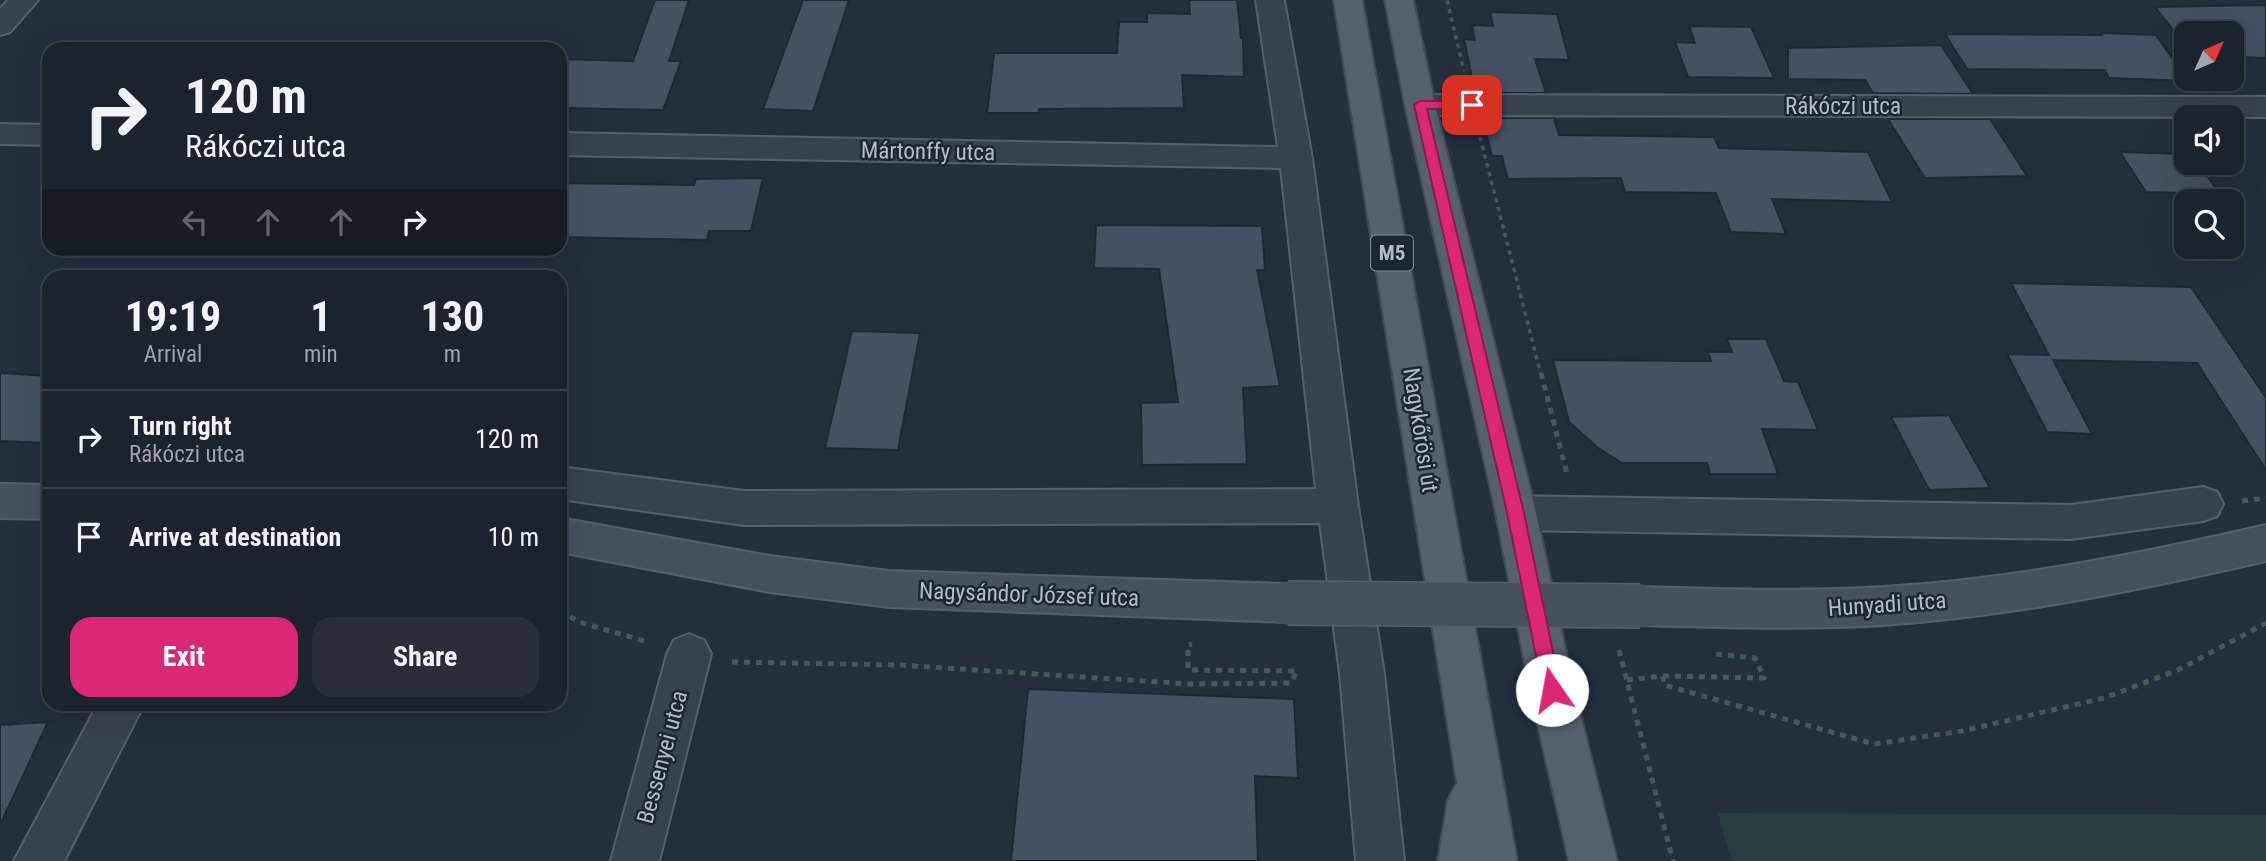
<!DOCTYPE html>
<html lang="en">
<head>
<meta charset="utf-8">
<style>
	:root { --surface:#1b232e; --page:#282f3a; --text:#f1f3f6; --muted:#a0a4aa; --line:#39404a; --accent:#db2777 }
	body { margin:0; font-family:"Roboto Condensed",sans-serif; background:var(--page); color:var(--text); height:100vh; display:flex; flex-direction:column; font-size:26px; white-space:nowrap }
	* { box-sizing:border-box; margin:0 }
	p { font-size:23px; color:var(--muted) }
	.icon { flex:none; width:38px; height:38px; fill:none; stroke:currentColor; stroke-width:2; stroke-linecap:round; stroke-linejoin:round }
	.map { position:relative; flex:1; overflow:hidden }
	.panel { position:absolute; left:42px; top:270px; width:525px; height:441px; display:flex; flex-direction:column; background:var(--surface); border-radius:21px; box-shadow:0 7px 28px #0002,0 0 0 2px var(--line) }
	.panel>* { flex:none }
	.hud { position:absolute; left:42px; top:42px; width:525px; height:214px; border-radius:21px; box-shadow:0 7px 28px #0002,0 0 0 2px var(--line); background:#1b232e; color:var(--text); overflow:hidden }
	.needle { width:46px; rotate:45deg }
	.buttons { position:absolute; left:2174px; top:21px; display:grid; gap:14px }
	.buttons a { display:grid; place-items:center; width:70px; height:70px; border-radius:14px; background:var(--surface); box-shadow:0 7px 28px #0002,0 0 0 2px var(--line); font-size:35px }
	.pin { position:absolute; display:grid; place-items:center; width:60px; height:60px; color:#fff; margin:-30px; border-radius:14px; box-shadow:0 4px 10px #0006 }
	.me { position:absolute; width:77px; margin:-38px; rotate:348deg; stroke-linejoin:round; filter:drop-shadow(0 0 5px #0008) }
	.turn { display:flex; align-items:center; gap:24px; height:147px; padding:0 28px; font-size:32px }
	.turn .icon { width:91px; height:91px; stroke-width:2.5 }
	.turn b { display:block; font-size:49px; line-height:60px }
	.lanes { display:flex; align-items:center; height:66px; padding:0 28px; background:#0003; justify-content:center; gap:35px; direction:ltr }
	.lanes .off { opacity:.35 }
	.eta { display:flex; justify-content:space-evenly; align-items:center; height:119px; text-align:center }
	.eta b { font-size:42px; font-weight:700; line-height:49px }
	.primary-button { display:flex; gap:14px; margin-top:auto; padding:14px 28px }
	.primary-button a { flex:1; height:80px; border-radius:21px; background:var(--accent); color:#fff; font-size:28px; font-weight:700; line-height:80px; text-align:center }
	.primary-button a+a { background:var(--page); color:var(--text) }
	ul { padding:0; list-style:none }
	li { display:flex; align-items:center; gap:21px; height:98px; padding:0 28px; border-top:2px solid var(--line) }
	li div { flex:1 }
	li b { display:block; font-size:26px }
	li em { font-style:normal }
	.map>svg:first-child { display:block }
</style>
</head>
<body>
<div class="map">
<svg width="2266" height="861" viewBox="0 0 2266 861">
	<rect width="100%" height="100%" fill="#242f3e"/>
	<path fill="#263c3f" d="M 1718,813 L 2266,815 L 2266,861 L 1731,861 Z"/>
	<path fill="#455162" stroke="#1f2835" stroke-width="2" d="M 655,0 L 689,0 L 669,61 L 681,61 L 663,110 L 560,108 L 560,59 L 633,61 Z
		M 803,0 L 849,0 L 813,111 L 763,109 Z
		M 1189,0 L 1237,0 L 1241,38 L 1243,38 L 1244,77 L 1182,75 L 1184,108 L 1039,109 L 1038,113 L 987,113 L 994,53 L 1117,53 L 1119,22 L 1147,22 L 1147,13 L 1190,14 Z
		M 2266,5 L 2266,58 L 2231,57 L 2231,33 L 2186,33 L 2186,46 L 2155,7 Z
		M 1490,12 L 1557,14 L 1569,60 L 1535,59 L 1546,93 L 1475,93 L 1464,39 L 1475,40 L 1472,25 L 1493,26 Z
		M 1689,26 L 1751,27 L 1774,78 L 1688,77 L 1675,42 L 1695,43 Z
		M 2101,33 L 2156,35 L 2188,81 L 2109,78 L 2105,70 L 1967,69 L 1945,34 L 2102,35 Z
		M 1941,45 L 1973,94 L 1873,93 L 1865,80 L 1788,79 L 1788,48 Z
		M 1482,118 L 1554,118 L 1559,135 L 1714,137 L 1719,148 L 1868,152 L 1892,202 L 1772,199 L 1786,234 L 1731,232 L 1716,193 L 1625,192 L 1621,178 L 1508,179 L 1502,156 L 1492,156 Z
		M 1888,119 L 1990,119 L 2027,176 L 1925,178 Z
		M 2120,152 L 2186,154 L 2186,163 L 2198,163 L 2220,194 L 2146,192 Z
		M 763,178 L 751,231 L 709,231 L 707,240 L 560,237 L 560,183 L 694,185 L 696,179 Z
		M 1096,225 L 1262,226 L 1265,270 L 1257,270 L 1280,386 L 1243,388 L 1247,464 L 1142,465 L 1141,403 L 1178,402 L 1159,269 L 1094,268 Z
		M 2011,283 L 2191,287 L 2266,398 L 2266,470 L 2197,363 L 2053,360 L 2092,434 L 2047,432 L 2007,354 L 2049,355 Z
		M 852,331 L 920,333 L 898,450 L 825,448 Z
		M 1727,339 L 1766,339 L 1784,381 L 1798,382 L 1818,430 L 1762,429 L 1778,474 L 1710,474 L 1707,463 L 1622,463 L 1597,447 L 1569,422 L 1553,360 L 1711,361 L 1708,352 L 1732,352 Z
		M 0,373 L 49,376 L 49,443 L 0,441 Z
		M 1949,415 L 1990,488 L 1929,490 L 1891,417 Z
		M 1028,689 L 1294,699 L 1298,778 L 1255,776 L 1258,861 L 1011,861 Z
		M 48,722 L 0,825 L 0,725 Z"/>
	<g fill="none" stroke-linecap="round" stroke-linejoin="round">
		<defs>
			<path id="street" d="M 8,0 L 38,0 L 10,32 L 0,35 L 0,9 Z
				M 1256,0 L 1284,0 L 1312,158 L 1358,506 L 1384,674 L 1404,861 L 1356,861 L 1340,674 L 1320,523 L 744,525 L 560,499 L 560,467 L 744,491 L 1316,489 L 1281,168 L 560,155 L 560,133 L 1278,147 Z
				M 1420,95 L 2266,97 L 2266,117 L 1420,115 L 1409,112 L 1405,105 L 1409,98 Z
				M 0,124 L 49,125 L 49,145 L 0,144 Z
				M 2203,487 L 2217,492 L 2223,504 L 2217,516 L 2203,521 L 2071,539 L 1516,530 L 1502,525 L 1496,513 L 1502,501 L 1516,496 L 2071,505 Z
				M 689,634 L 704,640 L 711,654 L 659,861 L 611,861 L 667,654 L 674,640 Z
				M 98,704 L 144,704 L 64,861 L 14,861 Z"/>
			<path id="secondary" d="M 0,484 L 49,485 L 49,519 L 0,518 Z
				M 560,518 L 770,556 L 889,571 L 1288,584 L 1303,590 L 1309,603 L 1303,616 L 1288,622 L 889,607 L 770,592 L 560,552 Z
				M 2266,525 L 2266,561 C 2140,590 2013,616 1884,625 C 1803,630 1721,627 1640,625 L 1625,619 L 1619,606 L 1625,593 L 1640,587 C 1721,589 1803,592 1884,587 C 2013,579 2140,554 2266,525 Z"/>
			<path id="primary" d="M 1334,0 L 1362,0 L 1517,861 L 1438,861 L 1448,800 L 1457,783 Z
				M 1385,0 L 1413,0 L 1435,105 L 1536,513 L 1574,690 L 1617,861 L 1569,861 L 1530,690 L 1496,513 L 1405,105 Z"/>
		</defs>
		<use href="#street" stroke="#565f6c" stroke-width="4"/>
		<use href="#secondary" stroke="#565f6c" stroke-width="4"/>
		<use href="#primary" stroke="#414a57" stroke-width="4"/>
		<path stroke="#44595c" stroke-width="3.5" stroke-dasharray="4.5 4.5" stroke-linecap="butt" d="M 1447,0 L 1464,71
			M 1480,137 L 1541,375"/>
		<path stroke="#44595c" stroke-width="5" stroke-dasharray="6 6" stroke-linecap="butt" d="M 1541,373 L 1567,474
			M 2242,501 L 2266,498
			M 560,610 L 579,622 L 648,642
			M 1619,650 L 1673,861
			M 732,662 L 899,665 L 1191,684 L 1291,683 L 1297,671 L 1188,670 L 1188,645 L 1192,644
			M 1663,676 L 1764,678 L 1755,658 L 1715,654
			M 1627,680 L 1663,676 L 1664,685 L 1874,744 L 1962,731 L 2104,698 L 2178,670 L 2266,623"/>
		<use href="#street" fill="#38414e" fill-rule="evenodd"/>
		<use href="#secondary" fill="#465061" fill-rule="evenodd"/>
		<use href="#primary" fill="#56606e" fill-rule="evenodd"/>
		<defs>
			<path id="secondary-bridge" d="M 1288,603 L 1640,606"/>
		</defs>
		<use href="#secondary-bridge" stroke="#565f6c" stroke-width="46" stroke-linecap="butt"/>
		<use href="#secondary-bridge" stroke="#465061" stroke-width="43"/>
	</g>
	<path fill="#db2777" stroke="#8e194d" stroke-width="2" d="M 1420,101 L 1472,101 L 1478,105 L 1472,109 L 1427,109 L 1524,513 L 1561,690 L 1558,696 L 1552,698 L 1545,696 L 1543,690 L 1507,513 L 1414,105 Z"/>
	<g text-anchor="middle" stroke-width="5" stroke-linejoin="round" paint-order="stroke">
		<rect fill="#1d2633" stroke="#878f9c" stroke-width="2" x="1371" y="235.5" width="42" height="35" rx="5"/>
		<g font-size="21" font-weight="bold" fill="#b4bcc9">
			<text x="1392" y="260">M5</text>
		</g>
		<g font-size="23" fill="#b4bcc9" stroke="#1d2633">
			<text x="1843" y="114">Rákóczi utca</text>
			<text transform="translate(928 151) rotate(1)" y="8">Mártonffy utca</text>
			<text transform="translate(1421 430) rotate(81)" y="8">Nagykőrösi út</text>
			<text transform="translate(1029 594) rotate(2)" y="8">Nagysándor József utca</text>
			<text transform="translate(1887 604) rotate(-4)" y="8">Hunyadi utca</text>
			<text transform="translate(662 757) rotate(-75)" y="8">Bessenyei utca</text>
		</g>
	</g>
</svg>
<div class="buttons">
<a><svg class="needle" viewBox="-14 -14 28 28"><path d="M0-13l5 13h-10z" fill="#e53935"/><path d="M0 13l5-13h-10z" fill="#a0a4aa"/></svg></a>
<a><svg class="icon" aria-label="sound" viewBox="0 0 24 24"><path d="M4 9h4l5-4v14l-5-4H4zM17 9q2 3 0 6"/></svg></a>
<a><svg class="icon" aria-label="search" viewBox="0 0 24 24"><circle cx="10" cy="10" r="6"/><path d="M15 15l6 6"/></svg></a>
</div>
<div class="pin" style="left:1472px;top:105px;background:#d93025"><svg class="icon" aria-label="arrive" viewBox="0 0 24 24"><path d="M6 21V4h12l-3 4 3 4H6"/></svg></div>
<svg class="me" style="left:1552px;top:690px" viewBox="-20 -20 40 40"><circle r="19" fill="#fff"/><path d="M0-13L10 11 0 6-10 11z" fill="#db2777"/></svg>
<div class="hud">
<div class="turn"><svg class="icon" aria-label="right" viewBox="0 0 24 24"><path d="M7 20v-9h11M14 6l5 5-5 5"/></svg><div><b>120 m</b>Rákóczi utca</div></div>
<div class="lanes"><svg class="icon off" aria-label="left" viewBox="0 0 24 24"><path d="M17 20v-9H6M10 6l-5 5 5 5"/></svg><svg class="icon off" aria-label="ahead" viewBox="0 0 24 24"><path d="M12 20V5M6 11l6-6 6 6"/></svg><svg class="icon off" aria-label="ahead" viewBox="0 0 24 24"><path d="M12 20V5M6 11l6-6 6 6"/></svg><svg class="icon" aria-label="right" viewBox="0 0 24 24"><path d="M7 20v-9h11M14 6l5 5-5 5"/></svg></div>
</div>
<section class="panel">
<div class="eta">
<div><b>19:19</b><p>Arrival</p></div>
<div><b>1</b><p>min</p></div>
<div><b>130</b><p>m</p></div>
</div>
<ul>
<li><svg class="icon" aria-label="right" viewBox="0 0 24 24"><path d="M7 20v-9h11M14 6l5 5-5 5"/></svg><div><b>Turn right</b><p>Rákóczi utca</p></div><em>120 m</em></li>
<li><svg class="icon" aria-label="arrive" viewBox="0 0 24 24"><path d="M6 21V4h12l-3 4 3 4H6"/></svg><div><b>Arrive at destination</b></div><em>10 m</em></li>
</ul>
<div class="primary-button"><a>Exit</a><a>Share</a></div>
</section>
</div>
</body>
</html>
